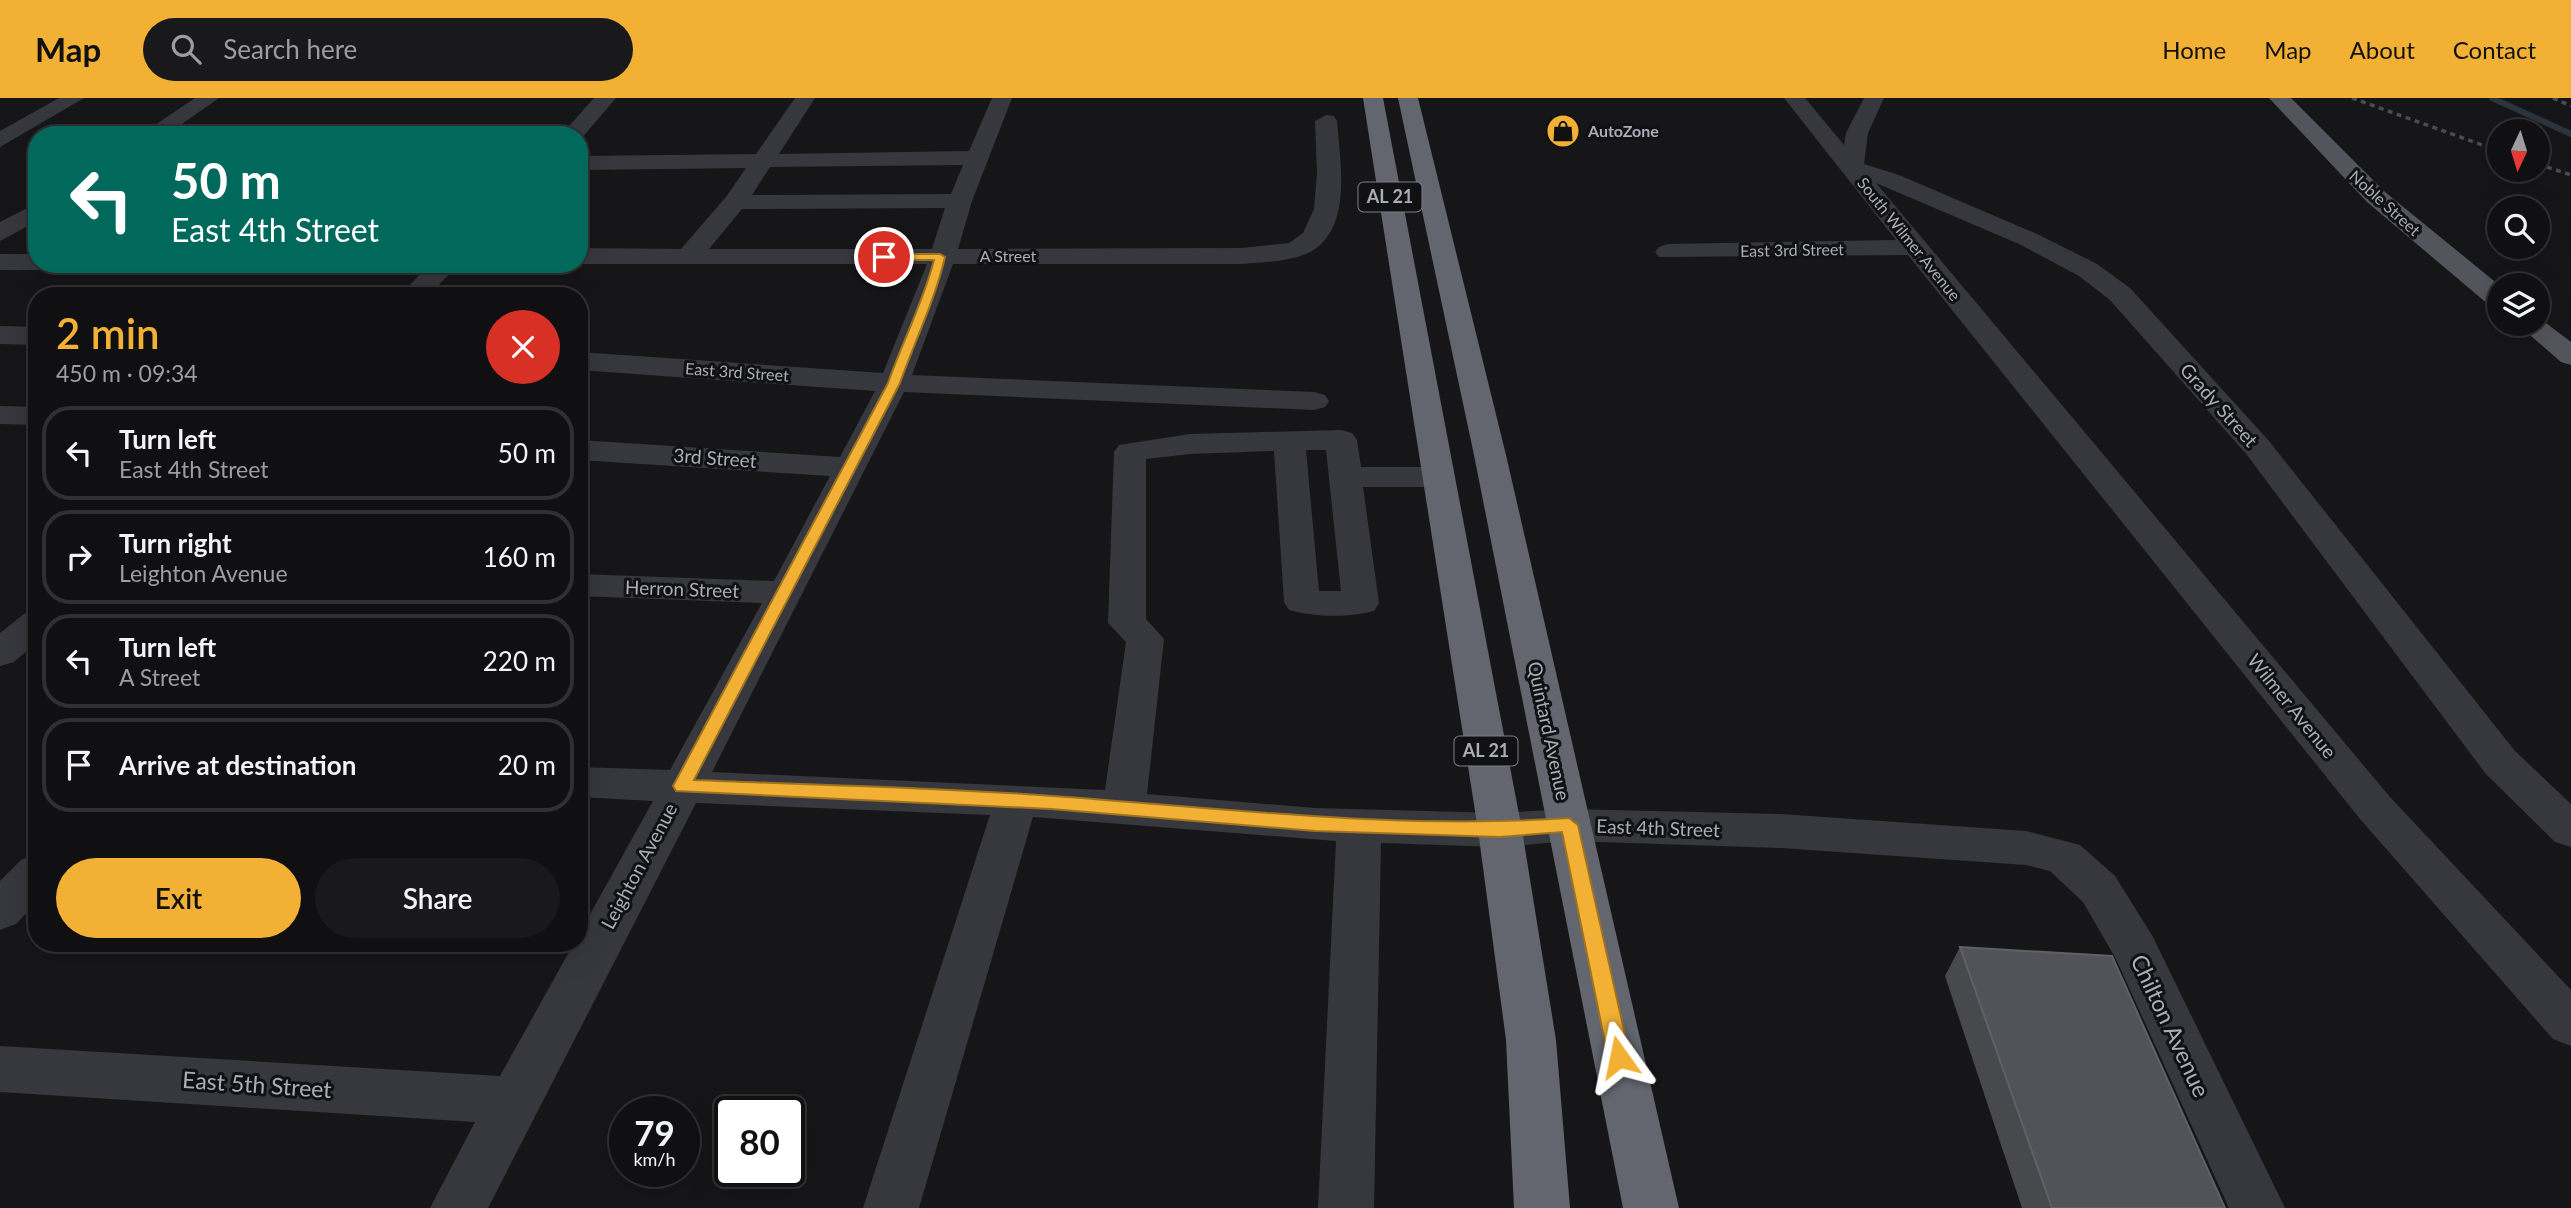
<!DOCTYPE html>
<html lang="en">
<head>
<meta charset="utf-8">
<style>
	:root { --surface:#101012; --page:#19191b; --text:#f1f3f6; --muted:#9c9d9f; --line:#303032; --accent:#f2b134 }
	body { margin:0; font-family:Lato,sans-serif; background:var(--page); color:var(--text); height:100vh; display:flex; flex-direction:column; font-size:26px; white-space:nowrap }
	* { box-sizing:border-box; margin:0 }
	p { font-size:23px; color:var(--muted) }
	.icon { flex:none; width:38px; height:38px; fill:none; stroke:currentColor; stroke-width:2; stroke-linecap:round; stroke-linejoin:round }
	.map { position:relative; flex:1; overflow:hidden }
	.panel { position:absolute; left:28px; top:189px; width:560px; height:665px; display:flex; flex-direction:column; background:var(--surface); border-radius:28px; box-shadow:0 7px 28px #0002,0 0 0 2px var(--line) }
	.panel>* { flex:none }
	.banner { position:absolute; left:28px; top:28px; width:560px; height:147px; border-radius:28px; box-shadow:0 7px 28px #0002,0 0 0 2px var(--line); background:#00695c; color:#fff; overflow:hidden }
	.needle { width:46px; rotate:184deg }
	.controls { position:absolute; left:2487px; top:21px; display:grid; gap:14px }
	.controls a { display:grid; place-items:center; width:63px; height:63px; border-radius:50%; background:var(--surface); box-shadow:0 7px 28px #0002,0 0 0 2px var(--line); font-size:35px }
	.speed { position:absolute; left:609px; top:998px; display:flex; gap:14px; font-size:35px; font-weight:700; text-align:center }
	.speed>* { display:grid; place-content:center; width:91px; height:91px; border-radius:50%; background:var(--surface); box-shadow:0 7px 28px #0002,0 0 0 2px var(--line); line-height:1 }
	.speed small { font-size:18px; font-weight:400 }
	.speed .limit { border:4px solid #111; border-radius:10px; background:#fff; color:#111 }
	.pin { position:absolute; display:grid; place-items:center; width:60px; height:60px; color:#fff; margin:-30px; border:4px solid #fff; border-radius:50%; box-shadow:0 2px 7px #0007 }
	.me { position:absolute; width:77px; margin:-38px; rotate:348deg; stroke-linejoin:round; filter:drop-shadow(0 0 5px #0008) }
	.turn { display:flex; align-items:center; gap:24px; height:147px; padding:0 28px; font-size:32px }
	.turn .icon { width:91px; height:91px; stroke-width:2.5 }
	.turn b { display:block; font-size:49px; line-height:60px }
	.round { display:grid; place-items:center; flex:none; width:74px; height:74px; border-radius:37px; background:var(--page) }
	.headline { display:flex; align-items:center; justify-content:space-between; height:119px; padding:0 28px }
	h1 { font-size:42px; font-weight:600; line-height:52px; color:var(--accent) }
	.action { display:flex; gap:14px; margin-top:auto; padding:14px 28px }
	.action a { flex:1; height:80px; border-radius:42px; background:var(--accent); color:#111; font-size:28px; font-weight:600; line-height:80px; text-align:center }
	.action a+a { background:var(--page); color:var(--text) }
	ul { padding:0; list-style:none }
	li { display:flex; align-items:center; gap:21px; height:94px; margin:0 14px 10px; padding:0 14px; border:4px solid var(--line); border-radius:28px }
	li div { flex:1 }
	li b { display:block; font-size:26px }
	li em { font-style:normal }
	header { display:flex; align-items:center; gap:42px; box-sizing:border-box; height:98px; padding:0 35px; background:var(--accent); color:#111 }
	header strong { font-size:33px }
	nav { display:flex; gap:38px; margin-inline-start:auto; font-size:24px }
	.search { width:490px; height:63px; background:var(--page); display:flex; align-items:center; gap:18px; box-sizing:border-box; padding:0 24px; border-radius:38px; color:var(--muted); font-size:26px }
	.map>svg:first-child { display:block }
</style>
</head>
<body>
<header>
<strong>Map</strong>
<div class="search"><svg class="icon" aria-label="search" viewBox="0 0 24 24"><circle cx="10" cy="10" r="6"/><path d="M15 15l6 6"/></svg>Search here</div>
<nav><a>Home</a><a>Map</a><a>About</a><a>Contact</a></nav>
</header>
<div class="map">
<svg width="2571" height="1110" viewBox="0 0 2571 1110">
	<rect width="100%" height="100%" fill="#161618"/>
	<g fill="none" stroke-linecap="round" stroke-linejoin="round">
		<path stroke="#2c353c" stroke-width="6" d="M 2492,0 L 2571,36"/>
		<path fill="#37383d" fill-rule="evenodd" d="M 59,0 L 84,0 L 0,49 L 0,33 Z
			M 195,0 L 219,0 L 166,37 L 140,37 Z
			M 594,0 L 616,0 L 580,42 L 579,37 L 561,37 Z
			M 795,0 L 815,0 L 779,56 L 969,53 L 992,0 L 1012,0 L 972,103 L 958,151 L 1242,150 L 1289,145 L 1303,135 L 1314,111 L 1317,75 L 1315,23 L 1326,17 L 1334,18 L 1337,23 C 1340,64 1354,135 1306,156 C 1286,164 1263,164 1242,166 L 953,166 L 912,277 L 1314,294 L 1325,297 L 1329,303 L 1325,309 L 1314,312 L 904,294 L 712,674 L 1105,692 L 1126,544 L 1108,525 L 1114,354 L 1119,347 L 1190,336 L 1341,332 L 1352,335 L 1357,342 L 1361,369 L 1439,369 L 1451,372 L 1455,379 L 1451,386 L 1439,389 L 1363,389 L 1379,505 L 1374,513 C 1349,520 1314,519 1289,512 L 1284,504 L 1274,353 L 1190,356 L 1146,361 L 1146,521 L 1164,541 L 1147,696 L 1315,710 L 1500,715 L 1569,711 L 1781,716 L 2026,733 L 2080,747 L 2115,778 L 2153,839 L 2285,1110 L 2229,1110 L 2116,861 L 2083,804 L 2050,773 L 2026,767 L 1781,750 L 1569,743 L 1500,749 L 1381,745 L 1374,1110 L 1318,1110 L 1336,743 L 1033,719 L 919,1110 L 863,1110 L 990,717 L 696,705 L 488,1110 L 430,1110 L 475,1024 L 0,994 L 0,948 L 500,978 L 574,845 L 579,845 L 579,836 L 653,703 L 579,699 L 579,669 L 670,672 L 762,505 L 579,498 L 579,476 L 774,483 L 830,378 L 579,362 L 579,342 L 840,359 L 875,293 L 579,272 L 579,254 L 883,275 L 927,166 L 579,166 L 579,150 L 681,151 L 726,99 L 746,70 L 579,72 L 579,58 L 756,56 ZM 963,67 L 951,96 L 752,97 L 770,69 ZM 945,110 L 932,151 L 709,151 L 742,111 ZM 1306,352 L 1326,352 L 1341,493 L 1319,493 Z
			M 1784,0 L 1805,0 L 1844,47 L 1846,35 L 1864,0 L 1884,0 L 1868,35 L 1864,66 L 1899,77 L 2037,136 L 2097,166 L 2130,190 L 2269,343 L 2515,653 L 2571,706 L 2571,749 L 2555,744 L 2485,675 L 2247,357 L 2110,202 L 2079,178 L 2019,146 L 1876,85 L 2390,699 L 2571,892 L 2571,948 L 2553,941 L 2360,721 L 1908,157 L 1659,159 L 1655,154 L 1659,149 L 1668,146 L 1896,142 Z
			M 37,105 L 37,123 L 0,143 L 0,124 Z
			M 0,156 L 37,156 L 37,166 L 49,166 L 37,172 L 0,172 Z
			M 430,166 L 459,166 L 428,198 L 399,198 Z
			M 0,228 L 37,229 L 37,247 L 0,246 Z
			M 0,308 L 37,309 L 37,327 L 0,326 Z
			M 37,512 L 37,544 L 14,564 L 0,568 L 0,535 L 24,516 Z
			M 37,756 L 37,804 L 16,826 L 0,832 L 0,783 L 21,762 Z"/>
		<path fill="#53555c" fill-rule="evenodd" d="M 2269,0 L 2291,0 L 2385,94 L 2499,187 L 2499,209 L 2489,207 L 2367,104 Z
			M 2538,219 L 2571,244 L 2571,267 L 2561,264 L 2517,226 L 2538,226 Z"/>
		<path fill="#63666e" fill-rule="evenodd" d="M 1363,0 L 1383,0 L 1522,732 L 1556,942 L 1570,1110 L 1514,1110 L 1506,942 L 1478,732 Z
			M 1398,0 L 1418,0 L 1506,357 L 1679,1110 L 1623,1110 L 1474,357 Z"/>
		<path stroke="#4a4c52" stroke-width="3.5" stroke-dasharray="5 4.5" stroke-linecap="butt" d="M 2352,0 L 2499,53
			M 2553,0 L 2571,8
			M 2538,66 L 2571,77"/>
	</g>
	<path fill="#47494d" d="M 1960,849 L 2225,1110 L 2022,1110 L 1945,878 Z"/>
	<path fill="#525359" stroke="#5f6168" stroke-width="2" d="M 1960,849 L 2112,858 L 2225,1110 L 2052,1110 Z"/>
	<path fill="#f2b134" stroke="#9d7322" stroke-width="2" d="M 880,156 L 940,156 L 945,159 C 935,202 915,243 900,285 L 694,682 C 814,687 934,689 1053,698 C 1225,710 1397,732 1569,720 L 1578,727 L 1630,959 L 1626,965 L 1619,968 L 1611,965 L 1608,959 L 1562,734 L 1500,739 L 1315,733 L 1051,711 L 676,693 L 673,688 L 888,285 C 902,245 924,202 934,162 L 884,162 L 880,161 Z"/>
	<defs>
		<symbol id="shop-disc" viewBox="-11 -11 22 22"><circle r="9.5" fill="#f2b134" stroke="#111113"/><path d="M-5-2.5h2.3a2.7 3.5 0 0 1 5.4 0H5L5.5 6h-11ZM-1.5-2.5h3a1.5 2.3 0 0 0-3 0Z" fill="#111"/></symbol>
	</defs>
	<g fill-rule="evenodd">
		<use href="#shop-disc" x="1544" y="14" width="38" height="38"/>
	</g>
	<g text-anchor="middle" stroke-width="6" stroke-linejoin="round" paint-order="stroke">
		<g font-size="16" font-weight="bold" fill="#a8adb8" stroke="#111113" text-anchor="start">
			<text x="1588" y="39">AutoZone</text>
		</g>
		<g font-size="16" fill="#a8adb8" stroke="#111113">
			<text transform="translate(2385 105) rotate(42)" y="6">Noble Street</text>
			<text transform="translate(1909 141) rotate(51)" y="6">South Wilmer Avenue</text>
			<text transform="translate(1792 152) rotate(-1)" y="6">East 3rd Street</text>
			<text x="1008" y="164">A Street</text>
			<text transform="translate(737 274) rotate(4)" y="6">East 3rd Street</text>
		</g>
		<g fill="#111113" stroke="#7b7e86" stroke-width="2">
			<rect x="1358.5" y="84.5" width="63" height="29" rx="5"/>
			<rect x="1454.5" y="638.5" width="63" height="29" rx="5"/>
		</g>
		<g font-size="18" font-weight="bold" fill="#a8adb8">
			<text x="1390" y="105">AL 21</text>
			<text x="1486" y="659">AL 21</text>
		</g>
		<g font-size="19" fill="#a8adb8" stroke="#111113">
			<text transform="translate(2219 307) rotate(48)" y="7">Grady Street</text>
			<text transform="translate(715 360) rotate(4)" y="7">3rd Street</text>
			<text transform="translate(682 491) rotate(2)" y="7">Herron Street</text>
			<text transform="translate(2292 608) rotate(51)" y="7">Wilmer Avenue</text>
			<text transform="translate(1549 633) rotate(78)" y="7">Quintard Avenue</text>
			<text transform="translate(1658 730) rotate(2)" y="7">East 4th Street</text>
			<text transform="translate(639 768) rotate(-62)" y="7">Leighton Avenue</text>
		</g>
		<g font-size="23" fill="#a8adb8" stroke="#111113">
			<text transform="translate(2170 928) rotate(65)" y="8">Chilton Avenue</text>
			<text transform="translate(257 987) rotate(4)" y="8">East 5th Street</text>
		</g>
	</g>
</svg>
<div class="controls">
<a><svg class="needle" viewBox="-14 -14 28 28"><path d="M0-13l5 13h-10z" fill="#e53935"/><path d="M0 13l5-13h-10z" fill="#9c9d9f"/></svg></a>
<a><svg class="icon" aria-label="search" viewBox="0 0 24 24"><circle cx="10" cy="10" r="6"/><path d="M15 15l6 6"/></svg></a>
<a><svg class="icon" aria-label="layers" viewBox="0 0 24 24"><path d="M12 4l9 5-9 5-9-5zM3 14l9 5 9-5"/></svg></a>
</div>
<div class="speed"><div>79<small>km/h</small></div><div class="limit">80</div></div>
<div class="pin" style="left:884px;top:159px;background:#d93025"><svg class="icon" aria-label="arrive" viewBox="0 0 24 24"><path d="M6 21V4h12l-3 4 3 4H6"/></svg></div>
<svg class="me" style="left:1619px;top:959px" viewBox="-20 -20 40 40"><path d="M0-17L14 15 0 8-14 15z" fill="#f2b134" stroke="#fff" stroke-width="4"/></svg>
<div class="banner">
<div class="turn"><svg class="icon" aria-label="left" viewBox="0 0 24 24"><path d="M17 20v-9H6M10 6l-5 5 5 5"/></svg><div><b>50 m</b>East 4th Street</div></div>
</div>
<section class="panel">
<div class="headline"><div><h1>2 min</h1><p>450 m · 09:34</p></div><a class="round" style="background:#d93025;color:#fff"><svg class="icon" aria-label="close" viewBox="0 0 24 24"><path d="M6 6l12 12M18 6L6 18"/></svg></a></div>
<ul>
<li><svg class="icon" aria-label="left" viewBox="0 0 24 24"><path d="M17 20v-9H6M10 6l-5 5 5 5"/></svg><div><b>Turn left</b><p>East 4th Street</p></div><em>50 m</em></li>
<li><svg class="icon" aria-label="right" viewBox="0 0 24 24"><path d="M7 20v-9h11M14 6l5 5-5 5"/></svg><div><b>Turn right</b><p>Leighton Avenue</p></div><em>160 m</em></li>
<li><svg class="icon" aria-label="left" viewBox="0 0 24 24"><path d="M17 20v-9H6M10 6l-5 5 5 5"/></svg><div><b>Turn left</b><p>A Street</p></div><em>220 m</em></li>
<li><svg class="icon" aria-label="arrive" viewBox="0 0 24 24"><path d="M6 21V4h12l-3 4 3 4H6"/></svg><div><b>Arrive at destination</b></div><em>20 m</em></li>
</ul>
<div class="action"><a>Exit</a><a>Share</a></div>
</section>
</div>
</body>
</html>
